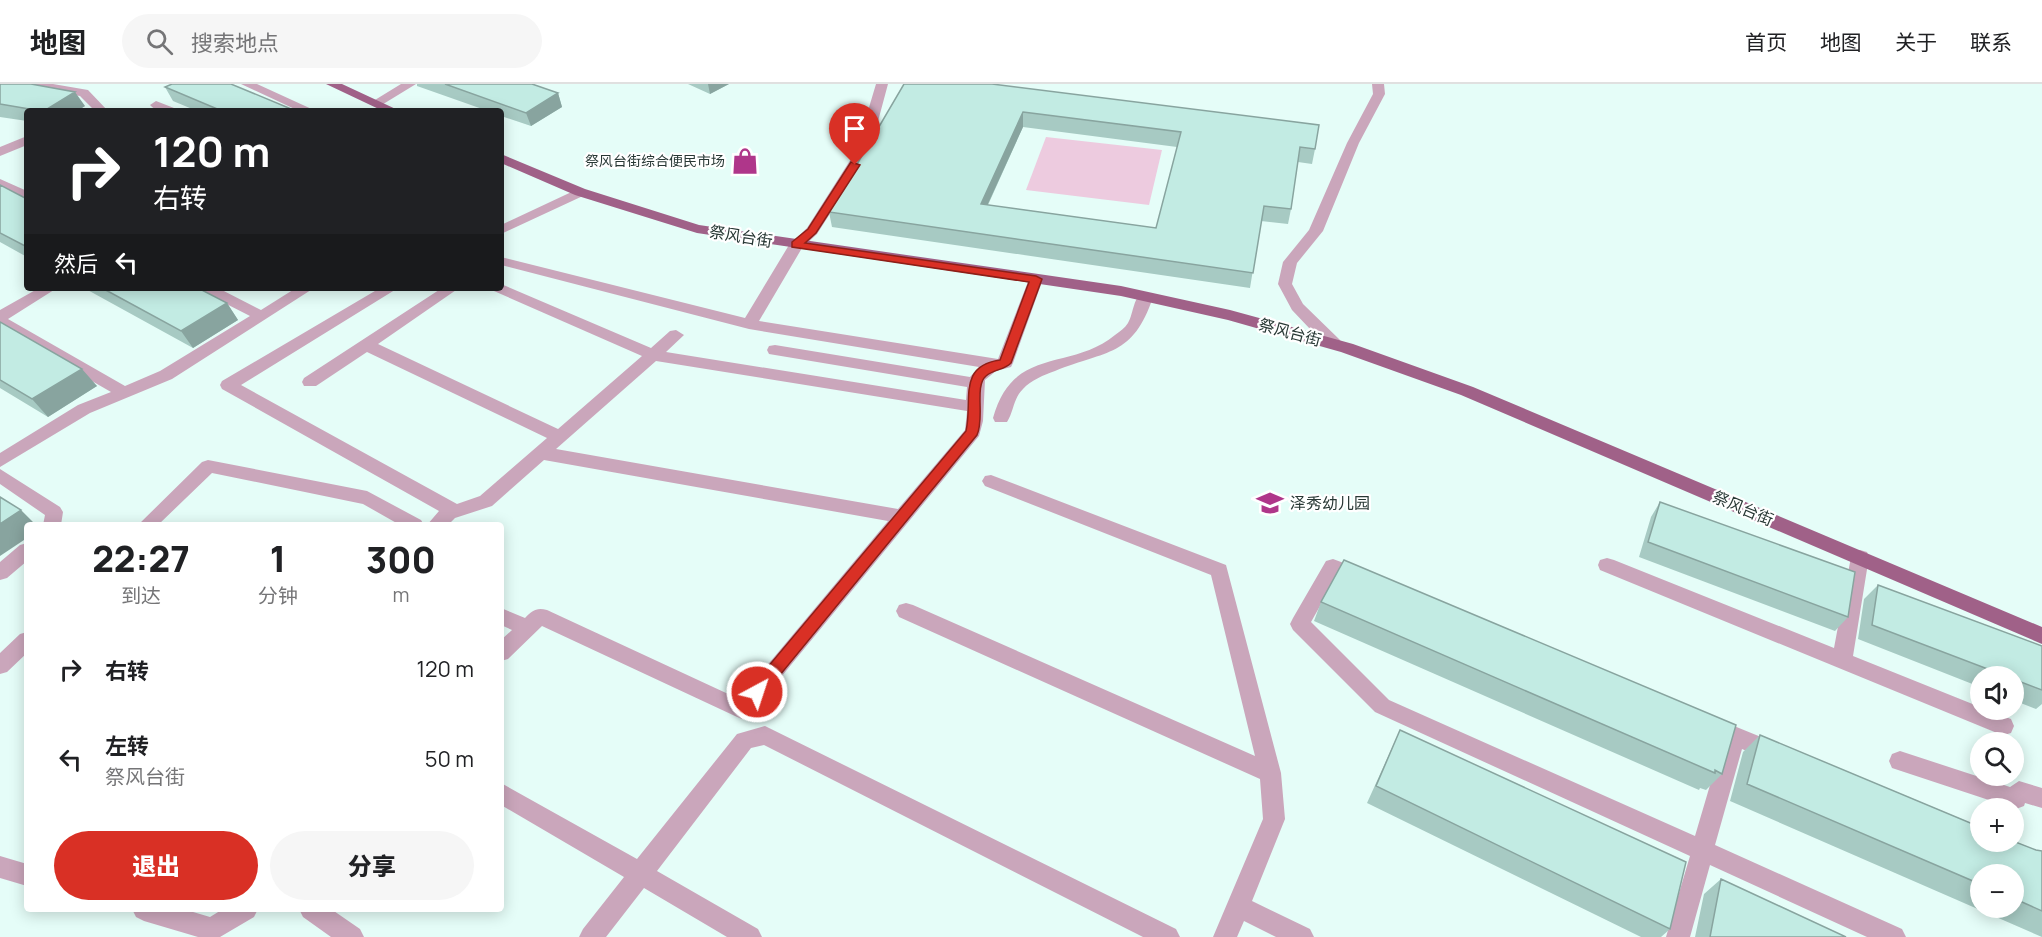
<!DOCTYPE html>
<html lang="zh">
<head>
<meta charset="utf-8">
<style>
	:root { --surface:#fff; --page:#f6f6f6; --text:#202124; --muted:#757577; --line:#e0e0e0; --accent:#d93025 }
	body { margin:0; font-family:Manrope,"Noto Sans SC",sans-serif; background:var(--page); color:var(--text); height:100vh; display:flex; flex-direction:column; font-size:22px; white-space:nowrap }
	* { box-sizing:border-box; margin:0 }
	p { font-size:20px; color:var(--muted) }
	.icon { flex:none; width:33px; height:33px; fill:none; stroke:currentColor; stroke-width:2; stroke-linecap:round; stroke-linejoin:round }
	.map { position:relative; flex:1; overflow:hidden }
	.drawer { position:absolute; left:24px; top:438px; width:480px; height:390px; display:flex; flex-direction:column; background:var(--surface); border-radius:6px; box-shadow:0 3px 15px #0003 }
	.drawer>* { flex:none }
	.top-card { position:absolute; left:24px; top:24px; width:480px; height:183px; border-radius:6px; box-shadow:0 3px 15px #0003; background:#202124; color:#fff; overflow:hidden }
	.controls { position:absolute; left:1970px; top:582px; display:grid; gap:12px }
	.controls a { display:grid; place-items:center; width:54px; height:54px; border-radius:50%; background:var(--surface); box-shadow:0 3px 15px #0003; font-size:30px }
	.pin { position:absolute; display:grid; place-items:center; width:51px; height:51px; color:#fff; margin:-62px -26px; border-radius:50% 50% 50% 0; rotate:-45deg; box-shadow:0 0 6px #0007 }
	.pin .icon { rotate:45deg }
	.me { position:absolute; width:66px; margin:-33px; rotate:40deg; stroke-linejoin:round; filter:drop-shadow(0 0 4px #0008) }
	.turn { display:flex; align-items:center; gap:21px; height:126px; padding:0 30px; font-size:27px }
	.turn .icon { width:78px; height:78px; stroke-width:2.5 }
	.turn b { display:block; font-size:42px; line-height:51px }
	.then { display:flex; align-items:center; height:57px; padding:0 30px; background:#0003; gap:12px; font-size:22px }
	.eta { display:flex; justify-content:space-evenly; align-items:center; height:102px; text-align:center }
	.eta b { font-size:36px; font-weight:800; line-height:42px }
	.button { display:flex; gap:12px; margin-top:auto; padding:12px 30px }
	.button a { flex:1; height:69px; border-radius:36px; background:var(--accent); color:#fff; font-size:24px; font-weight:800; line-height:69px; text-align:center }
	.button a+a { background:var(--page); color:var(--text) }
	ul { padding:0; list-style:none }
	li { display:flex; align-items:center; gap:18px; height:90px; padding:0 30px }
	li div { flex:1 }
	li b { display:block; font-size:22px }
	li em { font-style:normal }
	header { display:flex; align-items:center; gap:36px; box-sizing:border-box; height:84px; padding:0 30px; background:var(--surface); border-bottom:2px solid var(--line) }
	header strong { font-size:28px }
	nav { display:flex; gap:33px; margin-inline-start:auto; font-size:21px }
	.search { width:420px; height:54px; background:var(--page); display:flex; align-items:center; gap:15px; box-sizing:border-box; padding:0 21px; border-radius:33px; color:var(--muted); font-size:22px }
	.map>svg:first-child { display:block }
</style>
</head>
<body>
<header>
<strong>地图</strong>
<div class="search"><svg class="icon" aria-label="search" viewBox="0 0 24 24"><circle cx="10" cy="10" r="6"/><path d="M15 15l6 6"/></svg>搜索地点</div>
<nav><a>首页</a><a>地图</a><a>关于</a><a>联系</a></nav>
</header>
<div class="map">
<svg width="2042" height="853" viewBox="0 0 2042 853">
	<rect width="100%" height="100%" fill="#e5fdf8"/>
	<path fill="#edcbdf" d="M 1046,53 L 1162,66 L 1149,121 L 1026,106 Z"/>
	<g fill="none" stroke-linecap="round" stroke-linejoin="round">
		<path fill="#caa6bb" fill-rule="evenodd" d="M 26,0 L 53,0 L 88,6 L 108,27 L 95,27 L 80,12 L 32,4 Z
			M 241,0 L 257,0 L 316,27 L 299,27 Z
			M 401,0 L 416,0 L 380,22 L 376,23 L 370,19 Z
			M 876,0 L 888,0 L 870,67 L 817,150 L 802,164 L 759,237 L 998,275 L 1029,195 L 1036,190 L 1043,195 L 1013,279 L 1011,283 L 996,287 L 985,296 L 983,337 L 979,352 L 749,632 L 742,635 L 735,632 L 542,542 L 508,575 L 501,577 L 501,556 L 512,546 L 501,541 L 501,524 L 525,534 C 532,527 536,523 547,526 L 739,615 L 888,437 L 544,376 L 492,422 L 455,434 L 448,441 L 427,441 L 439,427 L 222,305 L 220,301 L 222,297 L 380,204 L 398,204 L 241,301 L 457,420 L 480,412 L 547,354 L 367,268 L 316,302 L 304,302 L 302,298 L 304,294 L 442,204 L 459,204 L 378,260 L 558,345 L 642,272 L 494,207 L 492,204 L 501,204 L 501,200 L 651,264 L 670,247 L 676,246 L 684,251 L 666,268 L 966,316 L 967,303 L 769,270 L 767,266 L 769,262 L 775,261 L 970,293 L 979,283 L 749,245 L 501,181 L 501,173 L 745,234 L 789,161 L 807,144 L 856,67 ZM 656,277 L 967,327 L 965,346 L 898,425 L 556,365 Z
			M 1372,0 L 1384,0 L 1385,10 L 1359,59 L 1323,147 L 1297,179 L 1292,200 L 1303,220 L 1340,256 L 1342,260 L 1340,264 L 1328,264 L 1292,226 L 1278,200 L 1283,178 L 1309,146 L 1347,59 L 1373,10 Z
			M 156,17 L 174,24 L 176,27 C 167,27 157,29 150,21 Z
			M 27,52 L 27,61 L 0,72 L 0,63 Z
			M 0,95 L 27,107 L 27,116 L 0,104 Z
			M 580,104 L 587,108 L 585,111 L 501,150 L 501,141 Z
			M 39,204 L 57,204 L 8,235 L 125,302 L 160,287 L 250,232 L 201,207 L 199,204 L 218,204 L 261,226 L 296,204 L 314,204 L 172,295 L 90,329 L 0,383 L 0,369 L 78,321 L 111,308 L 0,244 L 0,226 Z
			M 1145,208 L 1153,213 C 1133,273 1107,266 1055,287 C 1044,291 1031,296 1023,305 C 1013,315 1014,327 1007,338 L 995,338 L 993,334 C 1013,261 1070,288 1115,251 C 1120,247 1125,244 1128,239 C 1134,229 1133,211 1145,208 Z
			M 208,376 L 367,407 L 421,436 L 424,441 L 400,441 L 363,420 L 212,389 L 158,441 L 138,441 L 202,378 Z
			M 0,385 L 60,423 L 63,428 L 61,441 L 43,441 L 45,431 L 0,400 Z
			M 991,391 L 1226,481 L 1281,689 L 1285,735 L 1252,817 L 1310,845 L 1314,853 L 1276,853 L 1244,837 L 1237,853 L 1213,853 L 1263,735 L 1260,695 L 899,533 L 896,527 L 899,521 L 906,519 L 913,521 L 1255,672 L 1211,491 L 985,402 L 982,397 L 985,392 Z
			M 27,459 L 27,477 L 7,494 L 0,496 L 0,478 L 20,461 Z
			M 1860,466 L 1867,468 L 1869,473 L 1853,572 L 1980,623 L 1980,626 L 1987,626 L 2011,635 L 2014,642 L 2011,649 L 2004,651 L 1997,649 L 1600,486 L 1598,481 L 1600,476 L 1607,474 L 1614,476 L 1834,564 L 1851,473 L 1853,468 Z
			M 1333,475 L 1368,488 L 1370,493 L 1368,498 L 1361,500 L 1337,492 L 1311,538 L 1389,616 L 1695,752 L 1723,657 L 1705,649 L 1702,642 L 1705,635 L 1712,633 L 1783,662 L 1786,669 L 1783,676 L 1775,679 L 1742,665 L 1715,761 L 1902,845 L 1906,853 L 1867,853 L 1710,781 L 1690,853 L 1666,853 L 1690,772 L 1375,628 L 1293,546 L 1290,540 L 1293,534 L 1326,477 Z
			M 27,548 L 27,569 L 7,588 L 0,590 L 0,569 L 20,550 Z
			M 765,642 L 1176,845 L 1180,853 L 1143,853 L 764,661 L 751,664 L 657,787 L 758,845 L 762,853 L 727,853 L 644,804 L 606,853 L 579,853 L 583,845 L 624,793 L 501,721 L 501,699 L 637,775 L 737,650 Z
			M 1900,667 L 2010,703 L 2019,697 L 2042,704 L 2042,724 L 2025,719 L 2024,722 L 2016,725 L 1892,684 L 1889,677 L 1892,670 Z
			M 0,772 L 27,780 L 27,802 L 0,794 Z
			M 132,825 L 183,825 L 210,833 L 223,825 L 258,825 L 254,833 L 220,853 L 198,853 L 144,837 L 136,833 Z
			M 299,825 L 331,825 L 360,845 L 364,853 L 331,853 L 303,833 Z"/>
		<path fill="#a06188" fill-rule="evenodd" d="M 326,0 L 342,0 L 400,27 L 383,27 Z
			M 501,70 L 585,105 L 699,141 L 1121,202 L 1230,226 L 1353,260 L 1473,303 L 2042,543 L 2042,560 L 1461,311 L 1341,268 L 1228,236 L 1121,212 L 697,149 L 575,111 L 501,79 Z"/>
	</g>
	<path fill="#a7cac3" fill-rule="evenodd" d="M 0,0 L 85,22 L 77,27 L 27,27 L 27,37 L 0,33 Z
		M 417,0 L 532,0 L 558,9 L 562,23 L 531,42 L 501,32 L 501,27 L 488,27 L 417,2 Z
		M 688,0 L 729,0 L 710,10 Z
		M 904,0 L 1315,65 L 1312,80 L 1298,78 L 1291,125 L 1288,140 L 1261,137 L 1250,204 L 832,143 L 829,128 ZM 1023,43 L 1177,63 L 1156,144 L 988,121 Z
		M 165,3 L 296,27 L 197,27 L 173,17 Z
		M 0,101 L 27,115 L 27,173 L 0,158 Z
		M 84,204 L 198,204 L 227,219 L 238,236 L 193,264 Z
		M 0,238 L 97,302 L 48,333 L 0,304 Z
		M 1660,418 L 1848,533 L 1835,547 L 1639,473 L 1651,433 Z
		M 1878,501 L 2042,562 L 2042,620 L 2036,625 L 2013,616 L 2013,592 L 1980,592 L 1980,603 L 1858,555 L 1864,515 Z
		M 1321,518 L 1722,690 L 1706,706 L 1700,704 L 1699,706 L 1314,537 Z
		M 1400,646 L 1670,845 L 1661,853 L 1641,853 L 1367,719 Z
		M 1760,651 L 2036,766 L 2042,767 L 2042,853 L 1730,717 L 1743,668 ZM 1980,790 L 2013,790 L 2013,824 L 1980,824 Z
		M 1721,795 L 1846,853 L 1695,853 L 1704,810 Z"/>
	<path fill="#88a49f" d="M 708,0 L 729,0 L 710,10 Z
		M 75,8 L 85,22 L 77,27 L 44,27 Z
		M 558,9 L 562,23 L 531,42 L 526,29 Z
		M 1023,28 L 1023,43 L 981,135 L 981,120 Z
		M 227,219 L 238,236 L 193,264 L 181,247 Z
		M 82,285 L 97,302 L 48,333 L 32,315 Z
		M 21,426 L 36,441 L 27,441 L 27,454 L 0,472 L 0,440 Z"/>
	<path fill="#c2ebe3" stroke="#88a49f" stroke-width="1.5" fill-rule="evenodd" d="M 0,0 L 31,0 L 75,8 L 44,27 L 41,27 L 0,20 Z
		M 172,0 L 231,0 L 296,27 L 222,27 L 165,3 Z
		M 445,0 L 532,0 L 558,9 L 526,29 Z
		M 904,0 L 992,0 L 1319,41 L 1315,65 L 1300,63 L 1291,125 L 1264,122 L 1253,189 L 829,128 ZM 1023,28 L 1181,48 L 1156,144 L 981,120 Z
		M 0,101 L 27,115 L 27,163 L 0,149 Z
		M 102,204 L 198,204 L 227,219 L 181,247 Z
		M 0,238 L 82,285 L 32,315 L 0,296 Z
		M 0,413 L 21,426 L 0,440 Z
		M 1660,418 L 1855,488 L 1848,533 L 1648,458 Z
		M 1344,476 L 1736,641 L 1722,690 L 1715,686 L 1715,689 L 1321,518 Z
		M 1878,501 L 2042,562 L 2042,606 L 2013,595 L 2013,592 L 2006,592 L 1872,541 Z
		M 1400,646 L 1686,778 L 1670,845 L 1376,702 Z
		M 1760,651 L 1980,743 L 1980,758 L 2013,758 L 2013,757 L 2036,766 L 2042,767 L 2042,827 L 2013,814 L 2013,790 L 1980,790 L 1980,800 L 1747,700 Z
		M 1721,795 L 1846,853 L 1710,853 Z"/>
	<path fill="#d93025" stroke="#8d1f18" stroke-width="1.5" d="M 851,78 L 860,81 L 816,149 L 805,159 L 1036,192 L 1042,195 L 1011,279 C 1005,286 994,285 986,292 C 974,302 985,334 977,351 L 762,613 L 757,615 L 751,613 L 749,608 L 751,603 L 966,347 C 973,317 957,282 1000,276 L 1029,198 L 792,163 L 792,158 L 808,145 Z"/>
	<defs>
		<symbol id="shop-bare" viewBox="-9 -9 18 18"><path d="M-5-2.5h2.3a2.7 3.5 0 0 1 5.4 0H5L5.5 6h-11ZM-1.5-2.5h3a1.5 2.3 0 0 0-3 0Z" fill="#af368a" stroke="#fff" stroke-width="2.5" paint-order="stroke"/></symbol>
		<symbol id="school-bare" viewBox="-9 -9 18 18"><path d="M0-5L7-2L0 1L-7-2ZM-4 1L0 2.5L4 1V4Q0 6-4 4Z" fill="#af368a" stroke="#fff" stroke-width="2.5" paint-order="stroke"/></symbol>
	</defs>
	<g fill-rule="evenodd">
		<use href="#shop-bare" x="726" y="58" width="38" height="38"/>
		<use href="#school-bare" x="1251" y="400" width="38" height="38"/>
	</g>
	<g text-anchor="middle" stroke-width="4.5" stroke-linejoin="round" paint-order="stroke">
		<g font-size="14" fill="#283835" stroke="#fff" text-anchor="end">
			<text x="725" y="82">祭风台街综合便民市场</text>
		</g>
		<g font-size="16" fill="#283835" stroke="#fff">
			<text transform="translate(741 152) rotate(9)" y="6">祭风台街</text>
			<text transform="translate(1290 248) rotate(15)" y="6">祭风台街</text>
			<text transform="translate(1743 424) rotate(23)" y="6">祭风台街</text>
		</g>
		<g font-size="16" fill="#283835" stroke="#fff" text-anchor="start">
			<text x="1290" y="425">泽秀幼儿园</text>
		</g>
	</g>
</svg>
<div class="controls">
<a><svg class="icon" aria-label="sound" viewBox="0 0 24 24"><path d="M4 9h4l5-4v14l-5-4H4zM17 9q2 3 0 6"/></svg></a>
<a><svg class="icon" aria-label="search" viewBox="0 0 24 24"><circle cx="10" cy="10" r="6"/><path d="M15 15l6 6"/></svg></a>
<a>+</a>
<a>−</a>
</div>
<div class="pin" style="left:855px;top:81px;background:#d93025"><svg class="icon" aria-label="arrive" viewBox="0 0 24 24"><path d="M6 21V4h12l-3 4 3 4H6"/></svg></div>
<svg class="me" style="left:757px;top:608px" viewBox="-20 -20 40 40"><circle r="17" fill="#d93025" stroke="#fff" stroke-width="3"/><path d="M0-11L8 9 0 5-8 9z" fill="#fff"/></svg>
<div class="top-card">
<div class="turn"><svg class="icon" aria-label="right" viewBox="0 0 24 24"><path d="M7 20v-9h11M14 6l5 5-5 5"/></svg><div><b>120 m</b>右转</div></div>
<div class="then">然后<svg class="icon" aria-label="left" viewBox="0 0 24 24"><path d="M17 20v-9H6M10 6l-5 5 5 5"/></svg></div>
</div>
<section class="drawer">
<div class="eta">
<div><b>22:27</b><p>到达</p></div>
<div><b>1</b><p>分钟</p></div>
<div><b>300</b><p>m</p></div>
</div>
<ul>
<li><svg class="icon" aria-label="right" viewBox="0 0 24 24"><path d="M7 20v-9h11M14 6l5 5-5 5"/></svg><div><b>右转</b></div><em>120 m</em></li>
<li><svg class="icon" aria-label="left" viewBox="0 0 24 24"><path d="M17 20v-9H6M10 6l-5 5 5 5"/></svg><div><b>左转</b><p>祭风台街</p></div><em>50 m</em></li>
</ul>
<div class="button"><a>退出</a><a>分享</a></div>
</section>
</div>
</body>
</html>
